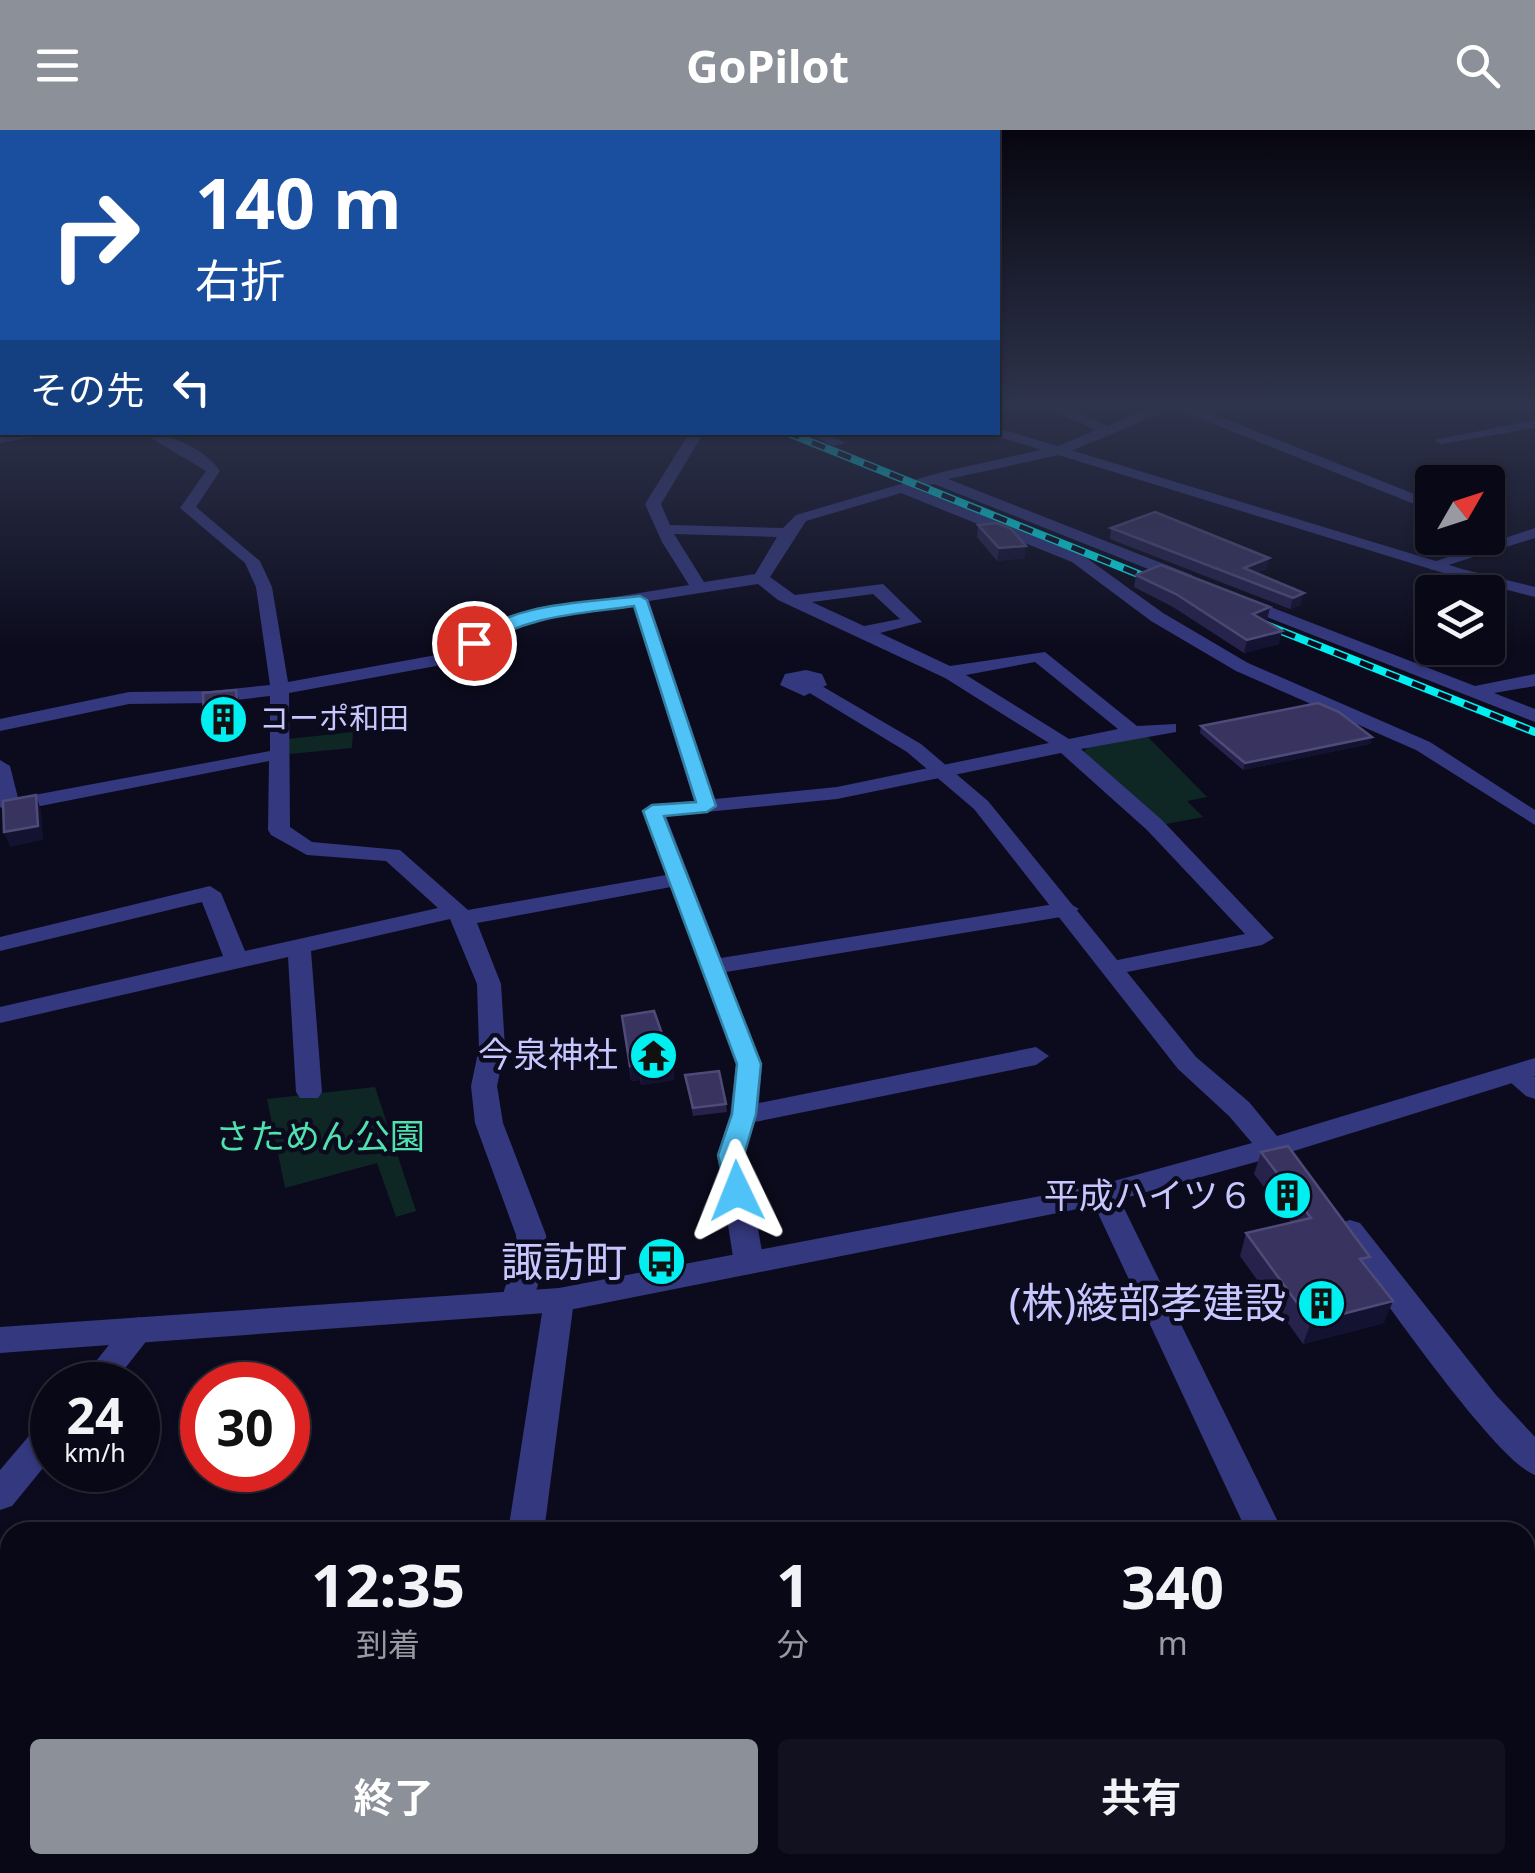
<!DOCTYPE html>
<html lang="ja">
<head>
<meta charset="utf-8">
<style>
	:root { --surface:#090816; --page:#12111f; --text:#f1f3f6; --muted:#999aa1; --line:#292935; --accent:#8c9099 }
	body { margin:0; font-family:"Noto Sans","Noto Sans JP",sans-serif; background:var(--page); color:var(--text); height:100vh; display:flex; flex-direction:column; font-size:38px; white-space:nowrap }
	* { box-sizing:border-box; margin:0 }
	p { font-size:32px; color:var(--muted) }
	.icon { flex:none; width:55px; height:55px; fill:none; stroke:currentColor; stroke-width:2; stroke-linecap:round; stroke-linejoin:round }
	.map { position:relative; flex:1; overflow:hidden }
	.side { position:absolute; left:0px; top:1392px; width:1535px; height:352px; display:flex; flex-direction:column; background:var(--surface); border-radius:30px 30px 0 0; box-shadow:0 2px 8px #0004,0 0 0 2px var(--line) }
	.side>* { flex:none }
	.top-card { position:absolute; left:0px; top:0px; width:1000px; height:305px; box-shadow:0 2px 8px #0004,0 0 0 2px var(--line); background:#1a4fa0; color:#fff; overflow:hidden }
	.needle { width:65px; rotate:51deg }
	.buttons { position:absolute; left:1415px; top:335px; display:grid; gap:20px }
	.buttons a { display:grid; place-items:center; width:90px; height:90px; border-radius:10px; background:var(--surface); box-shadow:0 2px 8px #0004,0 0 0 2px var(--line); font-size:50px }
	.speed { position:absolute; left:30px; top:1232px; display:flex; gap:20px; font-size:50px; font-weight:700; text-align:center }
	.speed>* { display:grid; place-content:center; width:130px; height:130px; border-radius:50%; background:var(--surface); box-shadow:0 2px 8px #0004,0 0 0 2px var(--line); line-height:1 }
	.speed small { font-size:25px; font-weight:400 }
	.speed .limit { border:15px solid #d22; background:#fff; color:#111 }
	.pin { position:absolute; display:grid; place-items:center; width:85px; height:85px; color:#fff; margin:-42px; border:5px solid #fff; border-radius:50%; box-shadow:0 2px 10px #0007 }
	.me { position:absolute; width:110px; margin:-55px; rotate:358deg; stroke-linejoin:round; filter:drop-shadow(0 0 8px #0008) }
	.turn { display:flex; align-items:center; gap:35px; height:210px; padding:0 30px; font-size:45px }
	.turn .icon { width:130px; height:130px; stroke-width:2.5 }
	.turn b { display:block; font-size:70px; line-height:85px }
	.then { display:flex; align-items:center; height:95px; padding:0 30px; background:#0003; gap:20px; font-size:38px }
	.eta { display:flex; justify-content:space-evenly; align-items:center; height:170px; text-align:center }
	.eta b { font-size:60px; font-weight:700; line-height:70px }
	.cta { display:flex; gap:20px; margin-top:auto; padding:20px 30px }
	.cta a { flex:1; height:115px; border-radius:10px; background:var(--accent); color:#fff; font-size:40px; font-weight:700; line-height:115px; text-align:center }
	.cta a+a { background:var(--page); color:var(--text) }
	header { display:flex; justify-content:space-between; align-items:center; height:130px; padding:0 30px; background:var(--accent); color:#fff; font-size:45px; font-weight:700 }
	.map>svg:first-child { display:block }
</style>
</head>
<body>
<header><svg class="icon" aria-label="menu" viewBox="0 0 24 24"><path d="M4 6h16M4 12h16M4 18h16"/></svg>GoPilot<svg class="icon" aria-label="search" viewBox="0 0 24 24"><circle cx="10" cy="10" r="6"/><path d="M15 15l6 6"/></svg></header>
<div class="map">
<svg width="1535" height="1743" viewBox="0 0 1535 1743">
	<rect width="100%" height="100%" fill="#0c0b1d"/>
	<path fill="#0e2724" d="M 353,602 L 352,618 L 289,624 L 288,609 Z
		M 1145,604 L 1207,667 L 1187,671 L 1203,687 L 1166,694 L 1084,622 L 1088,616 Z
		M 375,957 L 416,1081 L 396,1087 L 377,1033 L 285,1058 L 267,969 Z"/>
	<g fill="none" stroke-linecap="round" stroke-linejoin="round">
		<path fill="#34387e" fill-rule="evenodd" d="M 1039,275 L 1058,275 L 1108,296 L 1156,275 L 1190,275 L 1432,371 L 1432,380 L 1427,379 L 1173,278 L 1064,324 L 948,349 L 1192,445 L 1194,449 L 1186,454 L 934,354 L 916,359 L 1084,426 L 1163,483 L 1248,533 L 1430,612 L 1535,680 L 1535,695 L 1416,620 L 1236,541 L 1151,491 L 1072,432 L 901,363 L 806,391 L 770,447 L 795,465 L 883,454 L 922,492 L 880,503 L 950,536 L 1045,522 L 1137,596 L 1176,594 L 1176,602 L 1081,619 L 1162,690 L 1274,808 L 1262,815 L 1112,845 L 1103,843 L 1100,838 L 1103,833 L 1245,804 L 1147,700 L 1061,623 L 837,669 L 666,686 L 721,828 L 1067,772 L 1079,779 L 1067,786 L 726,842 L 762,934 L 759,973 L 1036,917 L 1049,926 L 1036,935 L 755,992 L 745,1025 L 764,1133 L 760,1141 L 749,1144 L 738,1141 L 734,1133 L 717,1025 L 730,985 L 736,934 L 671,757 L 477,793 L 501,854 L 505,918 L 497,956 L 503,993 L 546,1105 C 548,1130 538,1160 526,1182 L 515,1185 L 504,1182 L 500,1173 L 517,1121 L 516,1105 L 475,993 L 471,956 L 479,918 L 477,854 L 450,789 L 311,821 L 322,962 L 318,968 L 300,968 L 296,962 L 288,827 L 0,893 L 0,877 L 223,826 L 202,772 L 0,821 L 0,807 L 210,756 L 221,763 L 245,821 L 438,778 L 386,731 L 307,725 L 271,705 L 268,700 L 269,631 L 10,682 L 0,677 L 0,630 L 10,636 L 18,668 L 270,621 L 270,566 L 210,573 L 129,574 L 0,601 L 0,589 L 129,562 L 210,561 L 270,555 L 256,457 L 245,433 L 180,378 L 206,341 L 141,302 C 166,302 206,319 220,341 L 196,377 L 260,431 L 272,457 L 288,552 L 436,525 L 491,493 L 534,480 L 689,455 L 662,412 L 645,374 L 690,302 L 704,302 L 661,374 L 670,395 L 783,398 L 796,385 L 942,342 L 1058,316 L 1096,300 ZM 674,404 L 777,407 L 755,444 L 704,452 ZM 758,454 L 778,470 L 945,548 L 1049,613 L 837,657 L 715,669 L 649,471 ZM 873,464 L 900,489 L 864,496 L 812,472 ZM 633,474 L 694,671 L 653,675 L 642,681 L 666,745 L 468,780 L 400,720 L 312,712 L 290,697 L 289,563 L 447,534 L 503,501 L 537,490 ZM 1035,532 L 1118,599 L 1069,609 L 966,545 Z
			M 1535,290 L 1535,298 L 1441,314 L 1434,310 Z
			M 19,302 L 63,302 L 0,313 L 0,305 Z
			M 806,302 L 825,302 L 845,313 L 833,316 Z
			M 1535,398 L 1535,408 L 1432,440 L 1424,435 Z
			M 1237,464 L 1475,556 L 1535,544 L 1535,556 L 1494,563 L 1535,579 L 1535,592 L 1231,473 L 1228,469 Z
			M 806,540 L 822,544 L 827,555 L 804,566 L 780,555 L 785,544 Z
			M 1514,935 L 1535,947 L 1535,969 L 1526,966 L 1501,944 L 1505,938 Z
			M 1103,1054 L 1113,1057 L 1117,1064 L 1283,1402 L 1247,1402 L 1089,1064 L 1093,1057 Z
			M 559,1158 L 570,1161 L 574,1170 L 544,1402 L 508,1402 L 544,1170 L 548,1161 Z
			M 139,1187 L 150,1191 L 155,1200 L 112,1255 L 77,1255 L 128,1191 Z
			M 52,1289 L 52,1327 L 12,1376 L 0,1380 L 0,1340 L 40,1293 Z
			M 0,1659 L 10,1664 L 10,1735 L 24,1735 L 24,1743 L 0,1743 Z
			M 520,1735 L 562,1735 L 561,1743 L 519,1743 Z
			M 1414,1735 L 1457,1735 L 1460,1743 L 1417,1743 Z"/>
		<path fill="#34387e" fill-rule="evenodd" d="M 998,298 L 1462,439 L 1535,457 L 1535,467 L 1450,445 L 993,305 Z
			M 815,552 L 921,614 L 988,671 L 1196,927 L 1249,972 L 1277,1006 L 1535,928 L 1535,946 L 1281,1025 L 1103,1074 L 559,1182 L 0,1223 L 0,1197 L 559,1158 L 1103,1054 L 1252,1013 L 1229,986 L 1178,939 L 974,679 L 907,622 L 808,562 L 808,554 Z
			M 1350,1090 L 1360,1093 L 1496,1265 L 1535,1307 L 1535,1345 C 1494,1330 1373,1153 1340,1109 L 1335,1101 L 1340,1093 Z"/>
		<defs>
			<path id="rail" d="M 786,302 L 1163,454
				M 1256,491 L 1535,602"/>
		</defs>
		<use href="#rail" stroke="#00f0f1" stroke-width="8"/>
		<use href="#rail" stroke="#0c0b1d" stroke-width="5" stroke-dasharray="14" stroke-linecap="butt"/>
	</g>
	<path fill="#26224c" d="M 978,395 L 1025,428 L 997,431 L 977,407 Z
		M 1111,398 L 1267,439 L 1256,443 L 1301,475 L 1290,479 L 1110,409 Z
		M 1136,445 L 1270,477 L 1267,490 L 1264,491 L 1279,514 L 1244,523 L 1173,477 L 1134,457 Z
		M 1201,596 L 1372,607 L 1370,614 L 1243,640 L 1200,603 Z
		M 622,886 L 673,935 L 674,950 L 641,955 L 640,950 L 631,951 Z
		M 685,945 L 726,974 L 727,982 L 693,986 Z
		M 1261,1022 L 1366,1137 L 1384,1193 L 1303,1214 L 1240,1126 L 1246,1103 L 1291,1092 L 1254,1044 Z"/>
	<path fill="#141231" d="M 1026,416 L 1025,428 L 997,431 L 999,418 Z
		M 1269,428 L 1267,439 L 1242,449 L 1244,438 Z
		M 1304,463 L 1301,475 L 1290,479 L 1293,468 Z
		M 1270,477 L 1267,490 L 1250,497 L 1253,484 Z
		M 1282,501 L 1279,514 L 1244,523 L 1247,510 Z
		M 236,560 L 240,573 L 242,602 L 208,607 L 204,594 Z
		M 1372,607 L 1370,614 L 1243,640 L 1245,633 Z
		M 36,665 L 41,680 L 43,710 L 10,717 L 4,702 Z
		M 639,934 L 640,950 L 631,951 L 630,936 Z
		M 673,935 L 674,950 L 641,955 L 640,940 Z
		M 1393,1171 L 1384,1193 L 1303,1214 L 1311,1192 Z"/>
	<path fill="#38345f" stroke="#4e4b78" stroke-width="2.5" d="M 1155,382 L 1269,428 L 1244,438 L 1304,463 L 1293,468 L 1111,398 Z
		M 997,393 L 1011,399 L 1026,416 L 999,418 L 978,395 Z
		M 1161,435 L 1270,477 L 1253,484 L 1282,501 L 1247,510 L 1176,464 L 1136,445 Z
		M 236,560 L 239,589 L 204,594 L 203,563 Z
		M 1318,573 L 1339,582 L 1372,607 L 1245,633 L 1201,596 Z
		M 36,665 L 38,696 L 4,702 L 3,671 Z
		M 654,881 L 673,935 L 640,940 L 639,934 L 630,936 L 622,886 Z
		M 719,941 L 726,974 L 693,978 L 685,945 Z
		M 1288,1016 L 1370,1127 L 1360,1129 L 1393,1171 L 1311,1192 L 1246,1103 L 1311,1088 L 1261,1022 Z"/>
	<linearGradient id="sky" x2="0" y2="1"><stop stop-color="#070610"/><stop offset="0.53" stop-color="#2e344c"/><stop offset="1" stop-color="#2e344c" stop-opacity="0"/></linearGradient>
	<rect width="1535" height="519" fill="url(#sky)"/>
	<path fill="#4fc3f7" stroke="#337fa1" stroke-width="2.5" d="M 640,466 L 647,470 L 716,676 L 707,682 L 664,686 L 761,934 L 756,984 L 744,1025 L 750,1061 L 747,1068 L 728,1068 L 718,1025 L 732,984 L 737,934 L 643,681 L 652,675 L 696,672 L 634,476 C 580,484 525,485 480,517 L 466,513 C 507,472 585,473 640,466 Z"/>
	<defs>
		<symbol id="building-disc" viewBox="-11 -11 22 22"><circle r="9.5" fill="#00f0f1" stroke="#0c0b1d"/><path d="M-4-6H4V6H1V3H-1V6H-4ZM-2.5-4.3h1.7v1.8h-1.7ZM.8-4.3h1.7v1.8H.8ZM-2.5-1h1.7V.8h-1.7ZM.8-1h1.7V.8H.8Z" fill="#111"/></symbol>
		<symbol id="temple-disc" viewBox="-11 -11 22 22"><circle r="9.5" fill="#00f0f1" stroke="#0c0b1d"/><path d="M0-6L5-2H3V0L6.5 2.5H4V6H1.5V3h-3V6H-4V2.5H-6.5L-3 0V-2H-5Z" fill="#111"/></symbol>
		<symbol id="bus-disc" viewBox="-11 -11 22 22"><circle r="9.5" fill="#00f0f1" stroke="#0c0b1d"/><path d="M-5-6H5V4H4V6H2V4H-2V6H-4V4H-5ZM-3.5-4V0h7V-4ZM-3.5 1.2v1.5H-2V1.2ZM2 1.2v1.5H3.5V1.2Z" fill="#111"/></symbol>
	</defs>
	<g fill-rule="evenodd">
		<use href="#building-disc" x="196" y="562" width="55" height="55"/>
		<use href="#temple-disc" x="626" y="898" width="55" height="55"/>
		<use href="#building-disc" x="1260" y="1038" width="55" height="55"/>
		<use href="#bus-disc" x="634" y="1104" width="55" height="55"/>
		<use href="#building-disc" x="1294" y="1146" width="55" height="55"/>
	</g>
	<g text-anchor="middle" stroke-width="9" stroke-linejoin="round" paint-order="stroke">
		<g font-size="30" fill="#c8c6ff" stroke="#0c0b1d" text-anchor="start">
			<text x="259" y="599">コーポ和田</text>
		</g>
		<g font-size="35" fill="#c8c6ff" stroke="#0c0b1d" text-anchor="end">
			<text x="618" y="937">今泉神社</text>
			<text x="1253" y="1078">平成ハイツ６</text>
		</g>
		<g font-size="35" fill="#4fe2af" stroke="#0c0b1d">
			<text x="320" y="1019">さためん公園</text>
		</g>
		<g font-size="42" fill="#c8c6ff" stroke="#0c0b1d" text-anchor="end">
			<text x="627" y="1147">諏訪町</text>
			<text x="1286" y="1188">(株)綾部孝建設</text>
		</g>
	</g>
</svg>
<div class="buttons">
<a><svg class="needle" viewBox="-14 -14 28 28"><path d="M0-13l5 13h-10z" fill="#e53935"/><path d="M0 13l5-13h-10z" fill="#999aa1"/></svg></a>
<a><svg class="icon" aria-label="layers" viewBox="0 0 24 24"><path d="M12 4l9 5-9 5-9-5zM3 14l9 5 9-5"/></svg></a>
</div>
<div class="speed"><div>24<small>km/h</small></div><div class="limit">30</div></div>
<div class="pin" style="left:474px;top:513px;background:#d93025"><svg class="icon" aria-label="arrive" viewBox="0 0 24 24"><path d="M6 21V4h12l-3 4 3 4H6"/></svg></div>
<svg class="me" style="left:737px;top:1061px" viewBox="-20 -20 40 40"><path d="M0-17L14 15 0 8-14 15z" fill="#4fc3f7" stroke="#fff" stroke-width="4"/></svg>
<div class="top-card">
<div class="turn"><svg class="icon" aria-label="right" viewBox="0 0 24 24"><path d="M7 20v-9h11M14 6l5 5-5 5"/></svg><div><b>140 m</b>右折</div></div>
<div class="then">その先<svg class="icon" aria-label="left" viewBox="0 0 24 24"><path d="M17 20v-9H6M10 6l-5 5 5 5"/></svg></div>
</div>
<section class="side">
<div class="eta">
<div><b>12:35</b><p>到着</p></div>
<div><b>1</b><p>分</p></div>
<div><b>340</b><p>m</p></div>
</div>
<div class="cta"><a>終了</a><a>共有</a></div>
</section>
</div>
</body>
</html>
